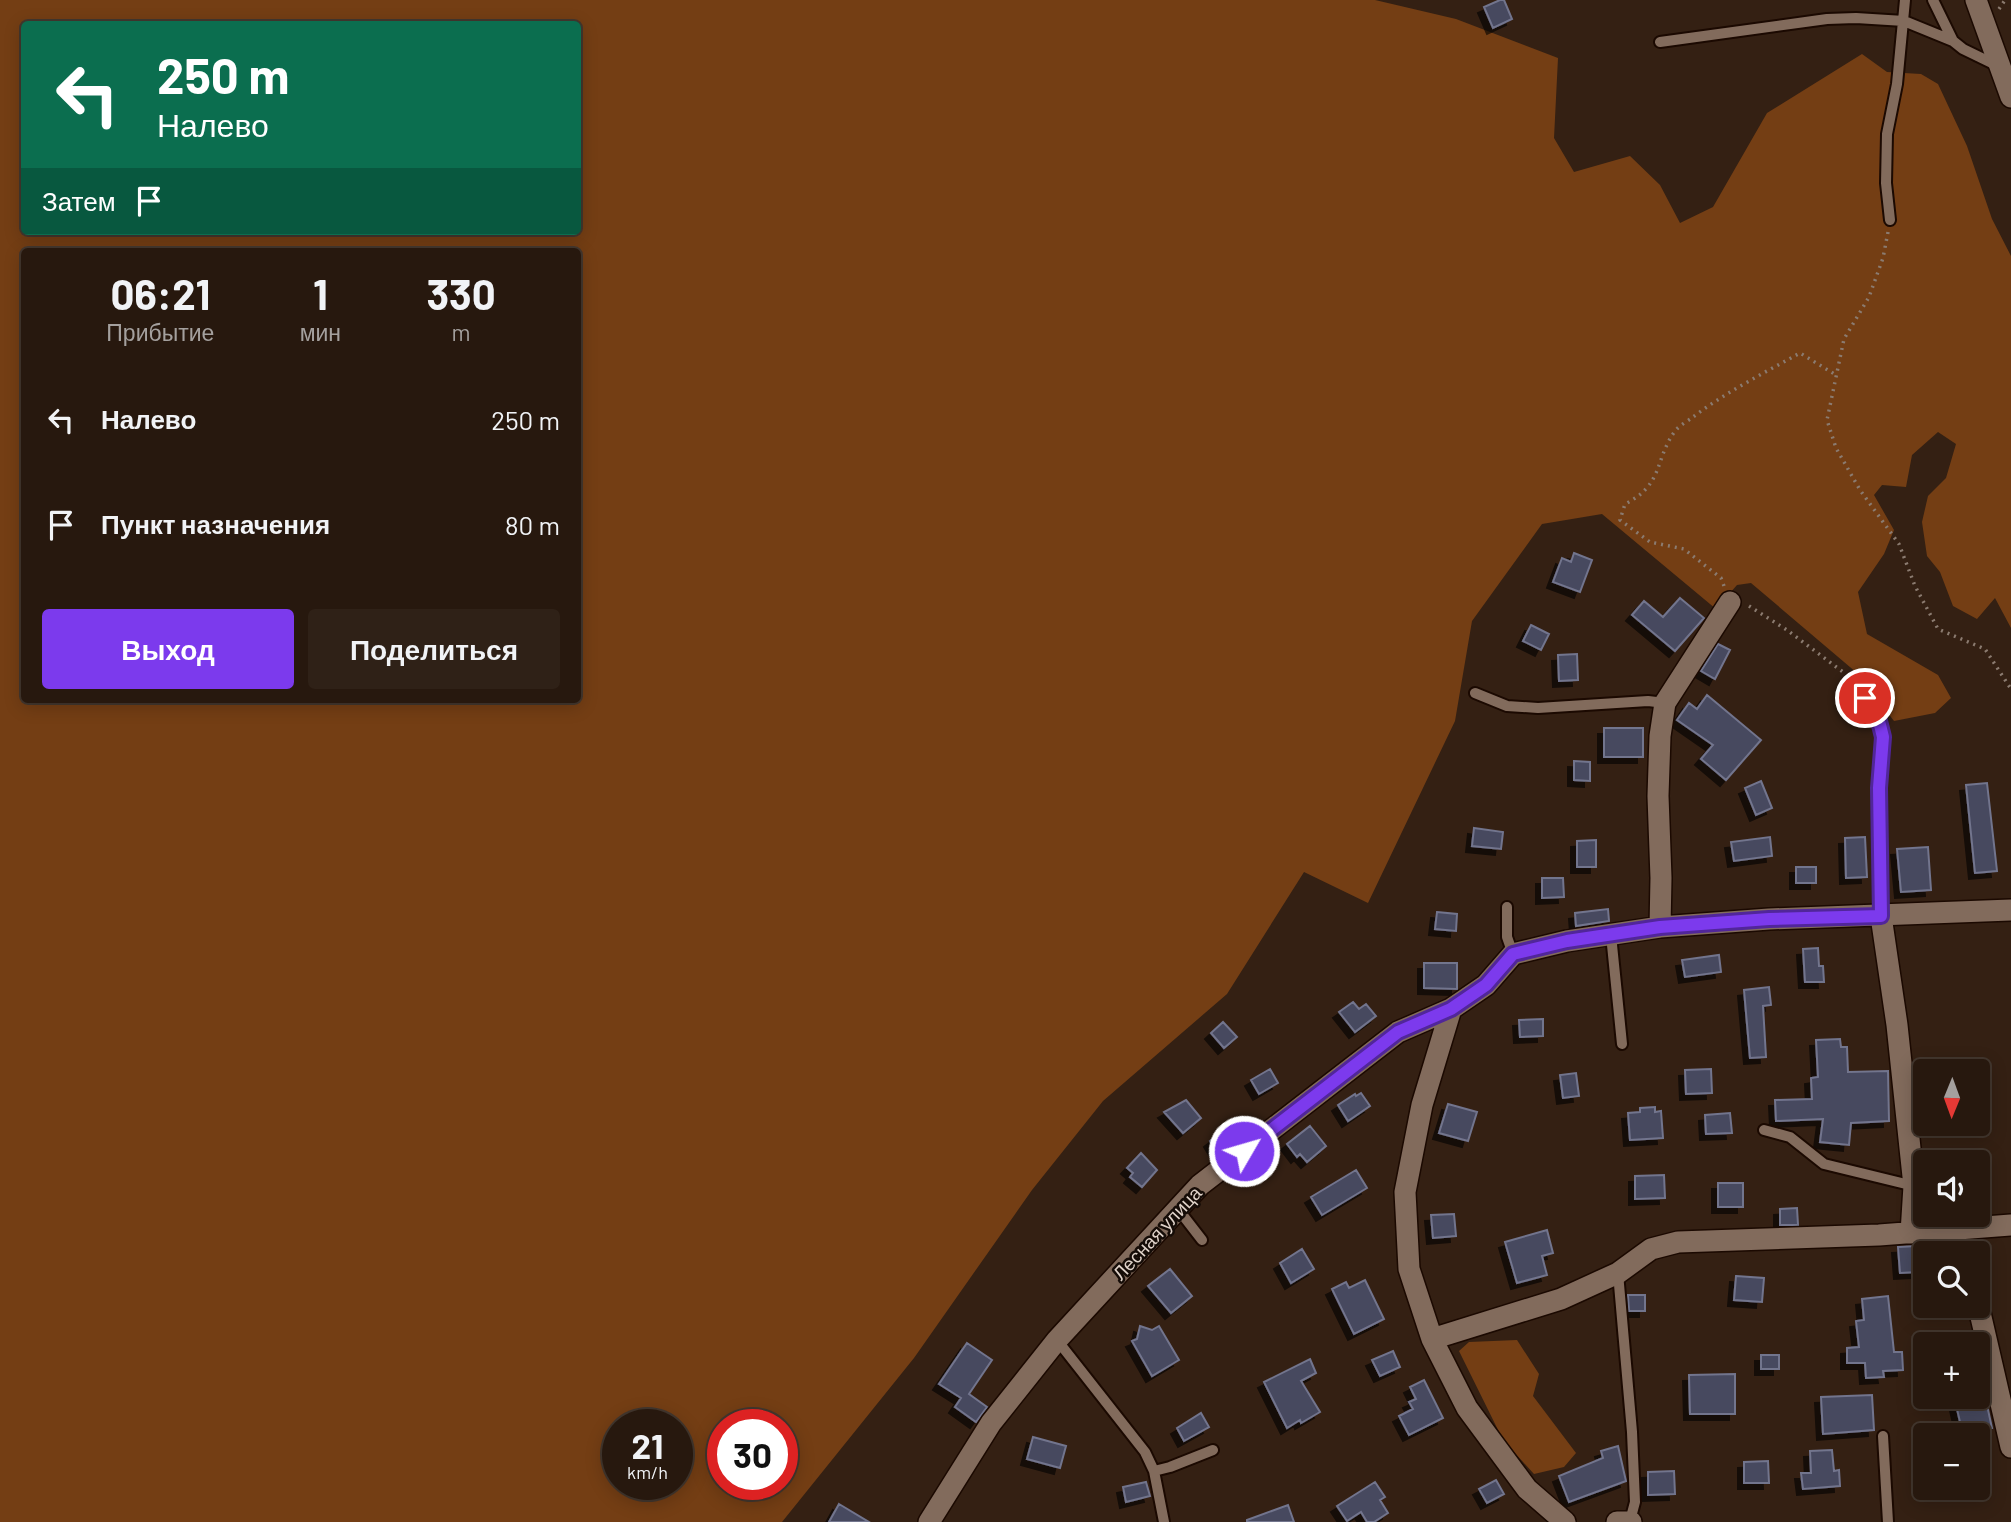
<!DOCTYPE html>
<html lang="ru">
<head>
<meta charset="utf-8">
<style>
	:root { --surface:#27180e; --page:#2f2117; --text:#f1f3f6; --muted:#a4a09e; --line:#43372e; --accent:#7c3aed }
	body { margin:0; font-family:Barlow,sans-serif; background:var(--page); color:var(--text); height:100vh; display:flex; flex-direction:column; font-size:26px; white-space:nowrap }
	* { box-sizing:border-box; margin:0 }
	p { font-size:23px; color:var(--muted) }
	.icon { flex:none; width:38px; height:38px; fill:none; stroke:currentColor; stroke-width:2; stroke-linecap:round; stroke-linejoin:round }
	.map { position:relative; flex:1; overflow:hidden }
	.drawer { position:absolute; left:21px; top:248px; width:560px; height:455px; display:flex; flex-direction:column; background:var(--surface); border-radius:7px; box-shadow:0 4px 18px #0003,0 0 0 2px var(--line) }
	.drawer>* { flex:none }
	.banner { position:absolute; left:21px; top:21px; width:560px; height:214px; border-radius:7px; box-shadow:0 4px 18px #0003,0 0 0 2px var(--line); background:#0b6e4f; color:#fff; overflow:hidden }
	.needle { width:46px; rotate:181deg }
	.buttons { position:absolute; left:1913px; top:1059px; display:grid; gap:14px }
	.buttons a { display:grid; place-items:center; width:77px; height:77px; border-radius:7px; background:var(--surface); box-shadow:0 4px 18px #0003,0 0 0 2px var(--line); font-size:35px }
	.speed { position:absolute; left:602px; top:1409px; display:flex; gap:14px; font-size:35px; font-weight:700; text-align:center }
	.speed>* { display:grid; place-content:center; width:91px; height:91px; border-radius:50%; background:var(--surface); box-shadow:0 4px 18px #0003,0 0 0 2px var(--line); line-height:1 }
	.speed small { font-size:18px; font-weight:400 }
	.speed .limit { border:10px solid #d22; background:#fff; color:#111 }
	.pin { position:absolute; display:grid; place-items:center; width:60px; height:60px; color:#fff; margin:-30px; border:4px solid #fff; border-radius:50%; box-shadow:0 2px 7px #0007 }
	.me { position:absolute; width:77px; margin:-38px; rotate:52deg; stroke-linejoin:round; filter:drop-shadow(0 0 5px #0008) }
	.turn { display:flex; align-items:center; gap:24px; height:147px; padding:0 21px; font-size:32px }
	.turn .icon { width:91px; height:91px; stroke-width:2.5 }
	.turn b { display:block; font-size:49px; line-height:60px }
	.then { display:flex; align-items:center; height:66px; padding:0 21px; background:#0003; gap:14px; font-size:26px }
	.eta { display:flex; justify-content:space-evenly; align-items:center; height:119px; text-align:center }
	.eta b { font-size:42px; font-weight:700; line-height:49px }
	.button { display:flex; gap:14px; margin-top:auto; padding:14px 21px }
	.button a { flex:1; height:80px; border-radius:7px; background:var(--accent); color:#fff; font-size:28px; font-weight:700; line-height:80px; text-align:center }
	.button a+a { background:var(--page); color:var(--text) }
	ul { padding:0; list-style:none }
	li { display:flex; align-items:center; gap:21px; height:105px; padding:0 21px }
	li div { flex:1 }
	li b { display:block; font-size:26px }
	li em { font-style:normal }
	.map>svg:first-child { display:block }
</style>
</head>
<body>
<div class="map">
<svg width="2011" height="1522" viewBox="0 0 2011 1522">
	<defs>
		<filter id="shadow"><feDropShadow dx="-6" dy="6" stdDeviation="0" flood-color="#0009"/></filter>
	</defs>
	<rect width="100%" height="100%" fill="#342013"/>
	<path fill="#743e14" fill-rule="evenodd" d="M 0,0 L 1375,0 L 1456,19 L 1558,58 L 1554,138 L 1574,172 L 1630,156 L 1660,185 L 1680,223 L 1713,207 L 1767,113 L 1862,54 L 1887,72 L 1921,74 L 1938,84 L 1967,146 L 1992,219 L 2011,256 L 2011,628 L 1995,598 L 1977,619 L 1953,606 L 1940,572 L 1927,556 L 1922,522 L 1928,496 L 1946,478 L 1956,444 L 1938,432 L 1912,455 L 1906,487 L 1882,485 L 1874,495 L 1894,530 L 1884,554 L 1858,592 L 1867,634 L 1938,675 L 1951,698 L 1935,713 L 1894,721 L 1857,673 L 1751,583 L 1737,585 L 1716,609 L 1602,514 L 1542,524 L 1472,621 L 1455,721 L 1368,903 L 1304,872 L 1227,994 L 1103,1101 L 1032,1190 L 914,1358 L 782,1522 L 0,1522 ZM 24,24 L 578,24 L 578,231 L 24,231 ZM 24,252 L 578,252 L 578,700 L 24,700 ZM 618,1424 L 677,1424 L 677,1484 L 618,1484 ZM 723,1424 L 782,1424 L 782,1484 L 723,1484 Z
		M 1517,1340 L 1539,1374 L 1533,1396 L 1576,1453 L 1564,1467 L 1534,1474 L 1503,1440 L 1459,1351 L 1469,1342 Z"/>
	<path fill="#47495f" stroke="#72748d" stroke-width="2" filter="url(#shadow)" d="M 1500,0 L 1504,0 L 1512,19 L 1493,28 L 1484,7 Z
		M 1574,553 L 1592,560 L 1580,592 L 1553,582 L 1562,558 L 1571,562 Z
		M 1680,598 L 1704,618 L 1675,651 L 1632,615 L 1644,601 L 1663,617 Z
		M 1531,625 L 1549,634 L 1541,650 L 1523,641 Z
		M 1718,644 L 1730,650 L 1715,679 L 1701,671 Z
		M 1577,654 L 1578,680 L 1559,681 L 1558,655 Z
		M 1707,695 L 1761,740 L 1726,780 L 1701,759 L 1713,745 L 1677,720 L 1689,703 L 1697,709 Z
		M 1604,728 L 1643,728 L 1643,757 L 1604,757 Z
		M 1574,761 L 1590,762 L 1590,781 L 1574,780 Z
		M 1761,781 L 1772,808 L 1756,815 L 1745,788 Z
		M 1987,783 L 1997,871 L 1975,873 L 1966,785 Z
		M 1474,828 L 1503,832 L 1501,849 L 1472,846 Z
		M 1770,837 L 1772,856 L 1734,861 L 1731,842 Z
		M 1865,837 L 1867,877 L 1846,878 L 1845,838 Z
		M 1596,840 L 1596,867 L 1577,867 L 1577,841 Z
		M 1928,847 L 1931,890 L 1901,892 L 1897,849 Z
		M 1796,867 L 1816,867 L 1816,883 L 1796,883 Z
		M 1542,878 L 1563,878 L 1564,897 L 1542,898 Z
		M 1608,909 L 1609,921 L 1576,926 L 1575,913 Z
		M 1437,912 L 1457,914 L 1456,931 L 1435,929 Z
		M 1818,948 L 1819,966 L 1823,966 L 1824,982 L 1805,982 L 1803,949 Z
		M 1719,955 L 1721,972 L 1685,977 L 1682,960 Z
		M 1424,963 L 1457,963 L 1457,989 L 1424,988 Z
		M 1769,987 L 1771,1005 L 1763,1006 L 1766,1057 L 1750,1058 L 1744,990 Z
		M 1353,1002 L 1359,1009 L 1366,1004 L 1376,1016 L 1355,1032 L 1339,1012 Z
		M 1543,1019 L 1543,1036 L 1520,1037 L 1519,1020 Z
		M 1223,1022 L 1237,1037 L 1224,1048 L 1211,1033 Z
		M 1840,1039 L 1841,1047 L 1847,1047 L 1848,1072 L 1888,1071 L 1889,1121 L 1851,1123 L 1849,1145 L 1820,1142 L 1823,1119 L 1776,1121 L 1775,1100 L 1812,1099 L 1811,1078 L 1818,1077 L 1816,1040 Z
		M 1270,1069 L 1278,1083 L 1259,1094 L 1251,1080 Z
		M 1711,1069 L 1712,1093 L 1686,1094 L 1685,1070 Z
		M 1576,1073 L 1579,1096 L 1563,1098 L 1560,1075 Z
		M 1361,1093 L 1370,1106 L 1348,1121 L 1338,1105 L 1355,1094 L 1356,1096 Z
		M 1186,1100 L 1201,1118 L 1183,1133 L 1164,1112 Z
		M 1448,1104 L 1477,1112 L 1468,1141 L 1439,1133 Z
		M 1655,1107 L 1655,1112 L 1661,1111 L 1663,1138 L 1630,1140 L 1628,1113 L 1640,1112 L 1640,1108 Z
		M 1730,1113 L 1732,1133 L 1706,1134 L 1705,1115 Z
		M 1310,1126 L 1326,1146 L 1307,1162 L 1300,1154 L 1297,1157 L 1287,1144 Z
		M 1223,1131 L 1232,1143 L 1218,1154 L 1210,1141 Z
		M 1141,1153 L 1157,1170 L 1142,1187 L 1130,1177 L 1133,1173 L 1127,1168 Z
		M 1356,1170 L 1367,1188 L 1322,1215 L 1311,1197 Z
		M 1664,1175 L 1665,1198 L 1635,1199 L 1635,1176 Z
		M 1718,1183 L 1743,1183 L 1743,1207 L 1718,1207 Z
		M 1797,1208 L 1798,1225 L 1780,1225 L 1780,1209 Z
		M 1454,1214 L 1456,1236 L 1433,1238 L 1431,1215 Z
		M 1547,1230 L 1553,1253 L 1542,1256 L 1547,1275 L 1517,1283 L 1505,1242 Z
		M 1917,1246 L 1918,1272 L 1900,1273 L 1898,1247 Z
		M 1302,1249 L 1314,1269 L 1291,1283 L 1280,1263 Z
		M 1170,1269 L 1192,1296 L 1171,1313 L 1148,1286 Z
		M 1736,1276 L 1764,1278 L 1762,1302 L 1734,1300 Z
		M 1365,1280 L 1384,1319 L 1354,1334 L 1332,1289 L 1346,1282 L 1349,1288 Z
		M 1628,1295 L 1645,1295 L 1645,1311 L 1629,1311 Z
		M 1888,1296 L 1894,1352 L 1902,1352 L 1903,1370 L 1883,1371 L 1884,1377 L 1866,1378 L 1865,1363 L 1847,1363 L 1847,1348 L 1859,1347 L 1856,1321 L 1864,1320 L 1862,1299 Z
		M 1140,1326 L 1152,1330 L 1159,1326 L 1179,1360 L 1152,1376 L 1132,1341 L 1137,1339 Z
		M 967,1343 L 992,1360 L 969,1394 L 987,1407 L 976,1422 L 955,1407 L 961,1398 L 939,1384 Z
		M 1393,1351 L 1400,1367 L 1380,1376 L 1372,1360 Z
		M 1761,1355 L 1779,1355 L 1779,1369 L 1761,1369 Z
		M 1310,1359 L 1316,1373 L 1301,1381 L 1320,1412 L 1301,1423 L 1300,1420 L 1287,1428 L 1264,1382 Z
		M 1735,1374 L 1735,1414 L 1690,1414 L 1689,1375 Z
		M 1424,1380 L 1443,1418 L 1409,1435 L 1399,1416 L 1413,1409 L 1409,1402 L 1416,1399 L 1410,1387 Z
		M 1872,1395 L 1874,1430 L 1823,1434 L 1821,1397 Z
		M 1954,1396 L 1985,1396 L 1992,1428 L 1963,1435 Z
		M 1201,1413 L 1209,1427 L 1184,1441 L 1177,1428 Z
		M 1033,1437 L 1066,1446 L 1060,1468 L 1027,1459 Z
		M 1618,1446 L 1626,1481 L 1569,1502 L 1559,1476 L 1603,1458 L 1601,1451 Z
		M 1832,1450 L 1834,1471 L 1839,1470 L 1840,1486 L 1803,1489 L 1801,1473 L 1811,1473 L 1810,1451 Z
		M 1768,1461 L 1769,1483 L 1744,1483 L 1744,1462 Z
		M 1674,1471 L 1675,1494 L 1648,1495 L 1648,1472 Z
		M 1496,1480 L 1504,1494 L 1487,1503 L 1479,1489 Z
		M 1146,1482 L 1150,1496 L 1126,1502 L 1123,1487 Z
		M 1375,1482 L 1385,1497 L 1380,1500 L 1388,1513 L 1374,1522 L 1367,1522 L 1361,1512 L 1347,1521 L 1337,1506 Z
		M 839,1504 L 869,1522 L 829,1522 Z
		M 1288,1505 L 1294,1522 L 1247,1522 L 1247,1520 Z"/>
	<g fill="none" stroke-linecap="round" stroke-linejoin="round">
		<defs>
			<path id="service" d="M 1933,0 L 1953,41
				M 1660,42 L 1827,19 L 1856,18 L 1904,21 L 1953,41 L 1963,49 L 1998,66
				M 1890,220 L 1886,183 L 1887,134 L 1897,84 L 1905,0
				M 1852,679 L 1878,717 L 1883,737 L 1879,788 L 1881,916
				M 1475,693 L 1507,706 L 1538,708 L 1648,701 L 1665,703
				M 1507,907 L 1507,937 L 1513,954
				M 1611,935 L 1622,1044
				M 1764,1130 L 1790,1137 L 1824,1164 L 1914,1186
				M 1178,1209 L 1202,1240
				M 1618,1273 L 1632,1432 L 1635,1502 L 1630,1521
				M 1057,1340 L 1145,1452 L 1154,1471 L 1164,1522
				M 1883,1436 L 1888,1522
				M 1154,1471 L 1170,1467 L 1213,1450"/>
			<path id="minor" d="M 1881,916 L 1897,1025 L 1914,1186 L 1911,1233
				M 1660,927 L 1661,878 L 1658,796 L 1660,736 L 1665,703 L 1730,602
				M 1451,1009 L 1422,1105 L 1405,1192 L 1409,1269 L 1432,1339 L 1467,1408 L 1527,1489 L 1565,1522
				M 1954,1230 L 1962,1253
				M 1978,1304 L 2011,1447
				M 1432,1339 L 1561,1299 L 1618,1273 L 1651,1249 L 1678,1242 L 1879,1235 L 2011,1225
				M 929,1522 L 991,1423 L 1057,1340 L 1200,1185 L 1398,1032 L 1451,1009 L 1486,985 L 1513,954 L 1567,941 L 1660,927 L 1769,919 L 2011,910
				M 1617,1522 L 1631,1522"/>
			<path id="tertiary" d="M 1976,0 L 2011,97"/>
		</defs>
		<use href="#service" stroke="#1b0901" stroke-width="14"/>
		<use href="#minor" stroke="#1b0901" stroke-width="24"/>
		<use href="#tertiary" stroke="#1b0901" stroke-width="24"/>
		<path stroke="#8b7b70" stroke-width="3.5" stroke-dasharray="2 5" stroke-linecap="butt" d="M 1999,9 L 2005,0
			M 1888,232 L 1883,258 L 1869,297 L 1844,339 L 1827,420 L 1836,448 L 1860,490 L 1899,544 L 1915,586 L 1938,629 L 1985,649 L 2011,689
			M 1724,586 L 1721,578 L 1684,549 L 1650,542 L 1620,520 L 1625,504 C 1665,484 1654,458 1676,430 C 1680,425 1688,421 1693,417 C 1726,392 1764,373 1800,353 L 1836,375
			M 1749,606 L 1787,630 L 1843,672"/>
		<use href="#service" stroke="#826b5c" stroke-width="10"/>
		<use href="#minor" stroke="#826b5c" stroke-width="21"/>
		<use href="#tertiary" stroke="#826b5c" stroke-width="21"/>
	</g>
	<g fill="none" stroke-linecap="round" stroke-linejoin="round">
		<defs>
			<path id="route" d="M 1244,1151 L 1398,1032 L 1451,1009 L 1486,985 L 1513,954 L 1567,941 L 1660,927 L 1769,919 L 1881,916 L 1879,788 L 1883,737 L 1878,717 L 1865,698"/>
		</defs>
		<use href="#route" stroke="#51269a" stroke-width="18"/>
		<use href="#route" stroke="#7c3aed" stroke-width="12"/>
	</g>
	<g text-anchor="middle" stroke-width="5" stroke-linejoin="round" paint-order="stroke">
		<g font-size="19" fill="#dfd2c9" stroke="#150c07">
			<text transform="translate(1157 1233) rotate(-47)" y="7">Лесная улица</text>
		</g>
	</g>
</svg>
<div class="buttons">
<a><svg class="needle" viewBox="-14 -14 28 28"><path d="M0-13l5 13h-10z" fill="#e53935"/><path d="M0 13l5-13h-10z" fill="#a4a09e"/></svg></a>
<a><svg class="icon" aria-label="sound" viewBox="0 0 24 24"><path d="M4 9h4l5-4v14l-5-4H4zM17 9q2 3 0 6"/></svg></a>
<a><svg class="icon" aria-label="search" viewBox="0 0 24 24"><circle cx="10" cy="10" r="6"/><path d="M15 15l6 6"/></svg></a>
<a>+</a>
<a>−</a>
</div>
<div class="speed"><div>21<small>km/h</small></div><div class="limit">30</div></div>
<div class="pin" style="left:1865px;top:698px;background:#d93025"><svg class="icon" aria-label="arrive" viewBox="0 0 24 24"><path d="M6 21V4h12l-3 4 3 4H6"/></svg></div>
<svg class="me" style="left:1244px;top:1151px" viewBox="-20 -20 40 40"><circle r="17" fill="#7c3aed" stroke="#fff" stroke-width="3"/><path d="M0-11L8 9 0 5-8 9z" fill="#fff"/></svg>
<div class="banner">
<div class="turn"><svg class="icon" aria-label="left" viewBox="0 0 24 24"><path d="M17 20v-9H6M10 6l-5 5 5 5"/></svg><div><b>250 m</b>Налево</div></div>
<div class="then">Затем<svg class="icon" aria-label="arrive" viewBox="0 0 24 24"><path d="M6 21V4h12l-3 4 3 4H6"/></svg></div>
</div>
<section class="drawer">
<div class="eta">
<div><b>06:21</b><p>Прибытие</p></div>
<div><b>1</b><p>мин</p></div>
<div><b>330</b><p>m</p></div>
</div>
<ul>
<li><svg class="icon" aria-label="left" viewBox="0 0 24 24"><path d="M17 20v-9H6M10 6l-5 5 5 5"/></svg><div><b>Налево</b></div><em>250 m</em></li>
<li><svg class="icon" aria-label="arrive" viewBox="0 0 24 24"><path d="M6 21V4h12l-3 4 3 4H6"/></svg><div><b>Пункт назначения</b></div><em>80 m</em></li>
</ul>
<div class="button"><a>Выход</a><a>Поделиться</a></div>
</section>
</div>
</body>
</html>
